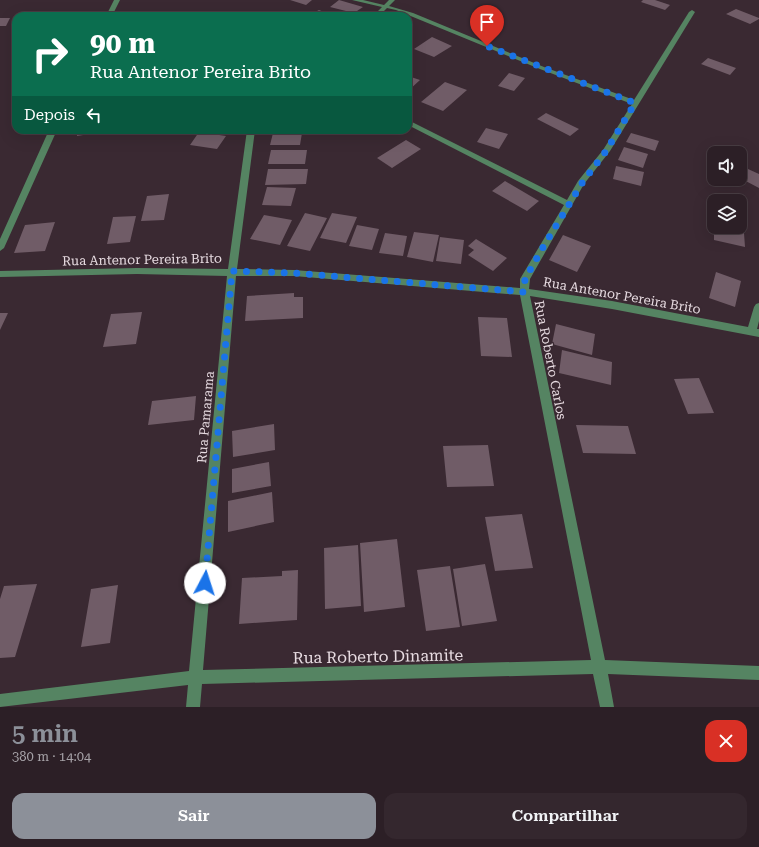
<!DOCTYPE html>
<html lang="pt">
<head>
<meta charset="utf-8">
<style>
	:root { --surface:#2c1f26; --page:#34272e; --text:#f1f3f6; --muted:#a6a2a7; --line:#483d43; --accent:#8c9099 }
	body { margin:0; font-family:"Roboto Serif",serif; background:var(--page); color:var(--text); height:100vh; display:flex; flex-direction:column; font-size:15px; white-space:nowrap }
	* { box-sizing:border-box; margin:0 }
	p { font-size:13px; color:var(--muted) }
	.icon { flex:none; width:22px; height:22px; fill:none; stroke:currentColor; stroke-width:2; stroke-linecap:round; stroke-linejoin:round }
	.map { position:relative; height:707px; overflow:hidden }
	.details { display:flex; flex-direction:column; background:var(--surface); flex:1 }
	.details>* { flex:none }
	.guide { position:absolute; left:12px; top:12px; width:400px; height:122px; border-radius:12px; box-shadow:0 4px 16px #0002,0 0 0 1px var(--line); background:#0b6e4f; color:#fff; overflow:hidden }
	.fabs { position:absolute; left:707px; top:146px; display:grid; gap:8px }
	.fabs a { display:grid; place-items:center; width:40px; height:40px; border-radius:8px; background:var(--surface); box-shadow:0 4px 16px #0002,0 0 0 1px var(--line); font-size:20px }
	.pin { position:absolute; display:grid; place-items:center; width:34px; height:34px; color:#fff; margin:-41px -17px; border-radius:50% 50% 50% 0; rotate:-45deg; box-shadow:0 0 4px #0007 }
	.pin .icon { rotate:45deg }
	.me { position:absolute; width:44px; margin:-22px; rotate:5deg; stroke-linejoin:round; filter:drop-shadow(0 0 3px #0008) }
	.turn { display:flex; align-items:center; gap:14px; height:84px; padding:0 12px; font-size:18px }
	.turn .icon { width:52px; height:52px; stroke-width:2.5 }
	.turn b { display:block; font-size:28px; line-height:34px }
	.then { display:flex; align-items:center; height:38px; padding:0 12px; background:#0003; gap:8px; font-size:15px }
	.round { display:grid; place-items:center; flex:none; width:42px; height:42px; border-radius:12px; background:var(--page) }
	.head { display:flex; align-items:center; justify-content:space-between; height:68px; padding:0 12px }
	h1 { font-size:24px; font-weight:600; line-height:30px; color:var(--accent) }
	.action { display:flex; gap:8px; margin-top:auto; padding:8px 12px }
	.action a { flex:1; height:46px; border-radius:12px; background:var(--accent); color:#fff; font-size:16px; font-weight:600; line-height:46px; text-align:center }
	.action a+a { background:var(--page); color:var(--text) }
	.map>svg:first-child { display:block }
</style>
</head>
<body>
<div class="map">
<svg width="759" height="707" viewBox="0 0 759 707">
	<rect width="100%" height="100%" fill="#3a2932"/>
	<path fill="#705c67" d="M 290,0 L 312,0 L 306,5 Z
		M 339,0 L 363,7 L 354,13 L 330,7 Z
		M 643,0 L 655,0 L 670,5 L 665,10 L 641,2 Z
		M 736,9 L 759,18 L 759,19 L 750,24 L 726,14 Z
		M 319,10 L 334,16 L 309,15 Z
		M 0,18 L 10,18 L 6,26 L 0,26 Z
		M 432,37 L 452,46 L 434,57 L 414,49 Z
		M 708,58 L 736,68 L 730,75 L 701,64 Z
		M 509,73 L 525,78 L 514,91 L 498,86 Z
		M 408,76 L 420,80 L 408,91 Z
		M 445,82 L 467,90 L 443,111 L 421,102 Z
		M 546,113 L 579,129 L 570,136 L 537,119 Z
		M 486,128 L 508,134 L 499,149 L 477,142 Z
		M 77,130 L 108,130 L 108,131 L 77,136 Z
		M 199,132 L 226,136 L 217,149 L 190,145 Z
		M 273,133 L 302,133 L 300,145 L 270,145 Z
		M 631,133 L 659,141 L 655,151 L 626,142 Z
		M 406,140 L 421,149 L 392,168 L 377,158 Z
		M 624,147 L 648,154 L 643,168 L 618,160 Z
		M 271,150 L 307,150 L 305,164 L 268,164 Z
		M 616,166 L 644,172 L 641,186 L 613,179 Z
		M 268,169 L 308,169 L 306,184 L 265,185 Z
		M 748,169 L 759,174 L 759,188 L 740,178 L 740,176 Z
		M 505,181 L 539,201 L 527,211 L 492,191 Z
		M 267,187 L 296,188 L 291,206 L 262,205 Z
		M 169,194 L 164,220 L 141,221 L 147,196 Z
		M 305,213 L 327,218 L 310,251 L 287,246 Z
		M 332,213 L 357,217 L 346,243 L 320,238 Z
		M 264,215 L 292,220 L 280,245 L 250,239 Z
		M 136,216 L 130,242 L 107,244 L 113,217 Z
		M 55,222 L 45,251 L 14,253 L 25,225 Z
		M 357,225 L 379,229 L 372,250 L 349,246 Z
		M 714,227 L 744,233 L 745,247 L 714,240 Z
		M 414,232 L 439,235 L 433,262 L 407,257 Z
		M 385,233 L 407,236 L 403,256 L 379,253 Z
		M 563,235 L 591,246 L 577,272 L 549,260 Z
		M 440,237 L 464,240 L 461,264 L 436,261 Z
		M 476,239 L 507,258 L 493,271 L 468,255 L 474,250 L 468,246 Z
		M 716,272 L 741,281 L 735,307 L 709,298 Z
		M 294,293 L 294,297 L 303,297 L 303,318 L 245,321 L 247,296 Z
		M 142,312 L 136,344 L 103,347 L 111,314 Z
		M 0,313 L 8,313 L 0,330 Z
		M 478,317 L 507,318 L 512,357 L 481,356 Z
		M 556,324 L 595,334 L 592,355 L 552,344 Z
		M 562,350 L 612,362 L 611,385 L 559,373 Z
		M 699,378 L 714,413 L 688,414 L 674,379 Z
		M 196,396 L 194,420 L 148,425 L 152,401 Z
		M 274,424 L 275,450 L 233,457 L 232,431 Z
		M 576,425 L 628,426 L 636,454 L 583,453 Z
		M 488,445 L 494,486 L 447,487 L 443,446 Z
		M 269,462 L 271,486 L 232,493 L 232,469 Z
		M 272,492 L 274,522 L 228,532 L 228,501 Z
		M 522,514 L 533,568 L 495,571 L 485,517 Z
		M 397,539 L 405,607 L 364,612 L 360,543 Z
		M 358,545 L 361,606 L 325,609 L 324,548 Z
		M 485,564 L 497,621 L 462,626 L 453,569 Z
		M 450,566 L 460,627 L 426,631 L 417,570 Z
		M 298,570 L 297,620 L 239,624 L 242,578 L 282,576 L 282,571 Z
		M 37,584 L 15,657 L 0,658 L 0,599 L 4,586 Z
		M 118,585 L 110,643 L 81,647 L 91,589 Z"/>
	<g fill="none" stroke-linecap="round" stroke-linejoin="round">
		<path fill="#558462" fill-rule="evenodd" d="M 114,0 L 120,0 L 112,16 L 106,16 Z
			M 352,0 L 363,0 L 384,5 L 389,0 L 395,0 L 389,6 L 413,13 L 544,67 L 634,100 L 689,12 L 692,10 L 695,12 L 610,151 L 584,184 L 530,279 L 529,289 L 612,301 L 748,327 L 754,307 L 756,304 L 759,303 L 759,321 L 757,329 L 759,329 L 759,337 L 612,309 L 530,296 L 605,660 L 759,666 L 759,680 L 608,674 L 614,707 L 600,707 L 593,674 L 202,684 L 200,707 L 186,707 L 188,685 L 0,707 L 0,694 L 189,671 L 227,276 L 137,274 L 0,277 L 0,271 L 137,268 L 228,269 L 247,130 L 255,130 L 237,269 L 294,270 L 520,288 L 520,279 L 564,205 L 408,125 L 408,120 L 567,200 L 578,181 L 603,150 L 632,104 L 540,69 L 396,10 L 387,8 L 379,16 L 373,16 L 382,7 ZM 236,276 L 294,276 L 520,295 L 591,660 L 203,670 Z
			M 49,130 L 57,130 L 4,248 L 0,251 L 0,239 Z"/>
	</g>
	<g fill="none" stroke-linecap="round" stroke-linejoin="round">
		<path stroke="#1a73e8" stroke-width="7" stroke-dasharray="0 12.6" d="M 205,583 L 232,271 L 294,273 L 524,292 L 525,279 L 542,249 L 582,183 L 606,151 L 635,103 L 487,46"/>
	</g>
	<g text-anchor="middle" stroke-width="3" stroke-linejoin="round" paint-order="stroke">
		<g font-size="13" fill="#e7dbe1" stroke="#3a2932">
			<text transform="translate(142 259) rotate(-1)" y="5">Rua Antenor Pereira Brito</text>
			<text transform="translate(622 295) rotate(10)" y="5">Rua Antenor Pereira Brito</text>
			<text transform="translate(551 360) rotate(79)" y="5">Rua Roberto Carlos</text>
			<text transform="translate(205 417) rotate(-85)" y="5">Rua Pamarama</text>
		</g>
		<g font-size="16" fill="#e7dbe1" stroke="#3a2932">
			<text transform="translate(378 656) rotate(-1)" y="6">Rua Roberto Dinamite</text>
		</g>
	</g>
</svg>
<div class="fabs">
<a><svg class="icon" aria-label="sound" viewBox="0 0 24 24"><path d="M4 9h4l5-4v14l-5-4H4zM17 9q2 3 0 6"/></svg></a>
<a><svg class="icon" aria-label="layers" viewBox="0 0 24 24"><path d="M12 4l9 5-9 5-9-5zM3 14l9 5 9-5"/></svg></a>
</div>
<div class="pin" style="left:487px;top:46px;background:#d93025"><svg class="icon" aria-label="arrive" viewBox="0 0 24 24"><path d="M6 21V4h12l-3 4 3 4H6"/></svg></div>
<svg class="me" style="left:205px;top:583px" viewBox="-20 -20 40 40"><circle r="19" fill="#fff"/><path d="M0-13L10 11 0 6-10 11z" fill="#1a73e8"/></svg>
<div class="guide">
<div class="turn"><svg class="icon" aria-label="right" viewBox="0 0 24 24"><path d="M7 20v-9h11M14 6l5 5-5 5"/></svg><div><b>90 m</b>Rua Antenor Pereira Brito</div></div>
<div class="then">Depois<svg class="icon" aria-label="left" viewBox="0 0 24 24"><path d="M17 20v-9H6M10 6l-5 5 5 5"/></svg></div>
</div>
</div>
<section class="details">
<div class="head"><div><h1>5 min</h1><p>380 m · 14:04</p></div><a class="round" style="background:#d93025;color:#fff"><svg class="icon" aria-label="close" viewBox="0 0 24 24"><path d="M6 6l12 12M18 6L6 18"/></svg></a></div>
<div class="action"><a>Sair</a><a>Compartilhar</a></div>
</section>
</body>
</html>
